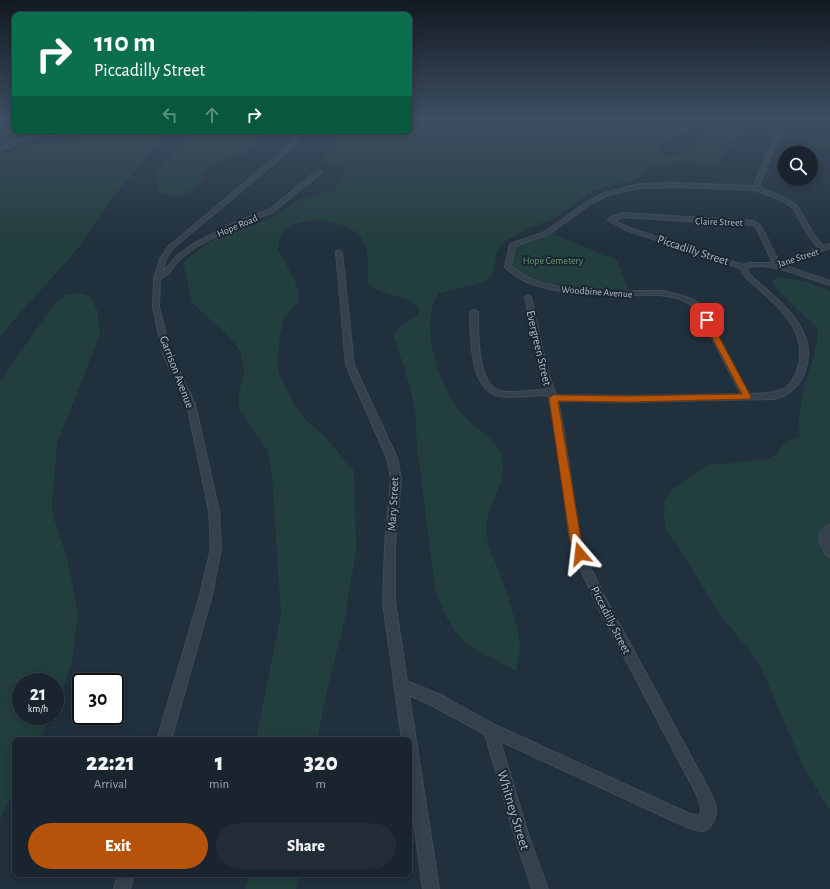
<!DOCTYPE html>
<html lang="en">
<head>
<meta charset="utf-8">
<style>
	:root { --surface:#19242e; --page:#222c36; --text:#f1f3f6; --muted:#9fa4aa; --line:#37414a; --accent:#b45309 }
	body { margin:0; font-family:"Alegreya Sans",sans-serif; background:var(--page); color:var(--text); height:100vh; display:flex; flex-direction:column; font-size:15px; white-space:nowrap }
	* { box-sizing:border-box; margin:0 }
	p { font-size:13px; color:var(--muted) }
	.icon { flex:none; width:22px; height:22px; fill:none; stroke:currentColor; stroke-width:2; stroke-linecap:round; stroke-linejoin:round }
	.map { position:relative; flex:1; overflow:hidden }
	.panel { position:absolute; left:12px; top:737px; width:400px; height:140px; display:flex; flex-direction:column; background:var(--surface); border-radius:8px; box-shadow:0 2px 10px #0003,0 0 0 1px var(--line) }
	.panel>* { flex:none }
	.top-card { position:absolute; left:12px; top:12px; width:400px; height:122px; border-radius:8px; box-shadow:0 2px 10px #0003,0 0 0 1px var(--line); background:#0b6e4f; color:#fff; overflow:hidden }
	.tools { position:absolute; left:778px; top:146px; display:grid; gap:8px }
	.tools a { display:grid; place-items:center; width:40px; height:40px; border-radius:50%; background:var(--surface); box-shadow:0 2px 10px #0003,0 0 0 1px var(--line); font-size:20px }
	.speed { position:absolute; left:12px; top:673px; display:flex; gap:8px; font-size:20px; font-weight:700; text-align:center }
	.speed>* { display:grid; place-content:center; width:52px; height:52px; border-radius:50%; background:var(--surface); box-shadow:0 2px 10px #0003,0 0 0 1px var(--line); line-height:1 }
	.speed small { font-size:10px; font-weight:400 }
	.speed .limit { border:2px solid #111; border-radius:6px; background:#fff; color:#111 }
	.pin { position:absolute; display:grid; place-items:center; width:34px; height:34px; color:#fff; margin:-17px; border-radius:8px; box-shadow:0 2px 6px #0006 }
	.me { position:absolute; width:44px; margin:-22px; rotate:343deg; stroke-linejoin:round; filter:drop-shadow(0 0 3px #0008) }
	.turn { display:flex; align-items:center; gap:14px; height:84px; padding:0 16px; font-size:18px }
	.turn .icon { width:52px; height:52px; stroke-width:2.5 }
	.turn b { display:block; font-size:28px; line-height:34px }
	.lanes { display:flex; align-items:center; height:38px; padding:0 16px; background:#0003; justify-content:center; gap:20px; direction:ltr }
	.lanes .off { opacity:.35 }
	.eta { display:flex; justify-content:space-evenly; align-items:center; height:68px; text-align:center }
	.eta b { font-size:24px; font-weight:800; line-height:28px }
	.button { display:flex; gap:8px; margin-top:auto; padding:8px 16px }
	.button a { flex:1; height:46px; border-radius:24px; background:var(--accent); color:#fff; font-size:16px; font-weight:800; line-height:46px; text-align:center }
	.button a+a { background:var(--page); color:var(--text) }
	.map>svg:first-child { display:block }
</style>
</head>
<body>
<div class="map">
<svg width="830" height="889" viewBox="0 0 830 889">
	<rect width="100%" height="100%" fill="#21303d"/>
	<path fill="#233e3e" d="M 0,118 L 15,118 L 15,131 L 52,131 L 18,138 L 0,147 Z
		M 409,118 L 706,118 L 660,145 L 660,154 C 684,164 706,138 721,120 L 736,119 L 743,122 L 744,125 L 718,164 L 681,162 L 653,165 L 644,170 L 634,180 L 594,190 L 554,219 L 529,228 L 505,241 L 497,251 L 494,270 L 491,276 L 484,282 L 439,293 C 417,323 440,388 462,414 C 474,428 494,436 501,455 C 510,480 487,503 486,528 C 486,544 494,559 500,574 C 508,595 518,625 520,647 C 520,655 517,664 516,671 C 500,662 482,654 468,644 C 451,632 441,607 435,589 L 417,446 L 415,407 L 403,364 L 394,337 C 400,322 413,323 420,310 C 408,293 382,298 368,283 C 368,270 370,252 363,241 C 348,214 276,211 278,249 L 295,281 L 299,295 L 298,302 L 285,316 L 280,335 L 277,365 L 280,376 L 295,406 L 305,419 L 327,439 L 354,471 L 356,551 L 345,618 L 324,704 L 317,740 L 256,740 L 281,614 L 272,475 L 267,450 L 240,411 L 238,400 L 244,369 L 241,352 L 230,338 L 192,303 L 183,262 L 198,250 L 214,239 L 272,218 L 298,200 L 335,190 L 344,172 L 344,167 L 320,162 L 333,144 L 334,131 L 409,131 Z
		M 81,131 L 168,131 L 113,197 L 80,246 L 0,336 L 0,156 L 23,146 L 78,138 Z
		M 191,131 L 268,131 L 247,152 L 217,162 L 206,169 L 200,184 L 183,196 L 173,196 L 158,192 L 157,172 Z
		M 812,135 L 830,137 L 830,150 L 800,149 L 803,143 Z
		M 553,234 L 617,260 L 629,291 C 598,289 532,292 511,265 L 515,246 Z
		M 777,277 L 805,281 L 830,291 L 830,811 L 805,770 L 759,663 L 719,613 L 680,549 L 666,531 L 664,515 L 665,499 L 673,489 L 708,465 L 765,460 L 778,454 L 783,443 L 800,436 C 794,400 816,365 818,329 L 776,288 L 772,282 Z
		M 80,293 L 89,296 L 97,309 L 100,334 L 57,444 L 52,502 L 53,516 L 68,561 L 78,615 L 72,664 L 55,708 L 55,682 L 21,682 L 21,716 L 51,716 L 39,740 L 15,740 L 15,789 L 0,819 L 0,381 L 55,303 L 66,295 Z
		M 251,874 L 299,874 L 296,889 L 245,889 Z"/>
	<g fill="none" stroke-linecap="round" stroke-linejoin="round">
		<defs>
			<path id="minor" d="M 779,123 L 830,125 L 830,127 L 783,125 L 759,187 L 785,198 L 797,206 L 813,233 L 823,246 L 830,244 L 830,248 L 783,265 L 830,281 L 830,285 C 806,279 771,260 746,268 C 749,277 758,282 765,288 C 789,309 818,336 805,371 C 800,385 789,395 775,399 L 629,402 L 558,401 L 563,426 L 580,540 L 590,567 L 607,601 L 709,790 C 712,796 715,802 716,808 C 717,816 711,831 702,831 C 698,831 693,829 689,828 L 500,741 L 530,840 L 548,889 L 532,889 L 516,840 L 485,734 L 433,706 L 409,695 L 439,889 L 423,889 L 409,788 L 409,740 L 402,740 L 383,602 L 385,546 L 391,479 L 387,458 L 346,365 L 336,252 L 339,250 L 342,252 L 354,365 L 397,458 L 401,479 L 395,546 L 395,602 L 407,681 L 443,696 L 495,725 L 690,814 L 700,816 L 701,807 L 697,795 L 599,609 L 580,568 L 570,540 L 555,426 L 548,395 C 532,395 515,399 499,396 C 469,390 471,336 470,312 L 474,310 L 478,312 C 478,331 477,380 497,390 C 507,395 534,390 546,389 L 539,370 L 525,297 L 528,295 L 531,297 L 547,370 L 556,395 L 629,396 L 741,394 L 697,309 C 677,292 651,295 627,295 C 591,295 531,295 505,267 L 510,244 L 545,232 L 585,203 L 604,193 L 639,184 L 676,183 L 754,186 ZM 676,187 L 755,190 L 781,200 L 793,208 L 807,233 L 818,248 L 779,262 L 761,226 L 754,221 L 623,213 L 611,217 L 608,220 L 623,229 L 740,268 C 743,277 751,282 758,288 C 782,310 810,335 797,371 C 789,395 771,393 749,394 L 703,308 L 694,300 L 680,295 L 663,291 L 604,291 L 559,287 L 541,283 L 524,276 L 511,266 L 515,246 L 549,234 L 589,205 L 608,195 L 639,188 ZM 623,217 L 753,225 L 756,227 L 773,263 L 748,263 L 743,265 L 627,227 L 615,220 Z
				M 20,131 L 31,131 L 22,133 Z
				M 62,131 L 73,131 L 26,139 L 0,151 L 0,148 L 23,137 Z
				M 300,131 L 304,131 L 291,149 L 172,249 L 166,259 L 162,273 L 176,257 L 193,244 L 236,222 L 269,210 L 317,171 L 321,171 L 321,173 L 273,212 L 240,224 L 197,246 L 180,259 L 167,275 L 160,279 L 159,307 L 171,354 L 195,404 L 219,511 L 221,548 L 212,595 L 171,740 L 157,740 L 200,595 L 211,548 L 209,511 L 187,404 L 163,354 L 153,307 L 154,278 L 160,259 L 168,247 L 287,147 Z
				M 830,525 L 830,557 L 826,555 C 820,544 813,530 830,525 Z
				M 118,874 L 134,874 L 130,889 L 114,889 Z"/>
		</defs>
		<use href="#minor" stroke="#3f4b56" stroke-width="2"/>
		<use href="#minor" fill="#35424d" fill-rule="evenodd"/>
	</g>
	<linearGradient id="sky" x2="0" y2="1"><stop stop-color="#121a22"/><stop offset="0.49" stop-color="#3d4e62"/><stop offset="1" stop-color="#3d4e62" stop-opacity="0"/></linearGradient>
	<rect width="830" height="243" fill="url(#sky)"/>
	<path fill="#b45309" stroke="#753606" d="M 707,318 L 710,320 L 751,397 L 750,399 L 629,402 L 558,401 L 581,540 L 585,554 L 584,557 L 576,557 L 570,540 L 549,398 L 553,395 L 629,396 L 742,394 L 703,320 Z"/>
	<g text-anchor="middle" stroke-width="4" stroke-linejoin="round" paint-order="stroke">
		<g font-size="10" fill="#b1bdc8" stroke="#1b2732">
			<text transform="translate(719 221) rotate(2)" y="4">Claire Street</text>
			<text transform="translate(237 225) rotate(-23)" y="4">Hope Road</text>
			<text transform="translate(798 257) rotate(-18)" y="4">Jane Street</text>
			<text transform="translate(597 291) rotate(4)" y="4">Woodbine Avenue</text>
		</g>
		<g font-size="10" fill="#669b6d" stroke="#1b2732">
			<text x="553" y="264">Hope Cemetery</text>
		</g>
		<g font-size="12" fill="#b1bdc8" stroke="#1b2732">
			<text transform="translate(693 250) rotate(18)" y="4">Piccadilly Street</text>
			<text transform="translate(539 348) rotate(77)" y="4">Evergreen Street</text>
			<text transform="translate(177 372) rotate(69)" y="4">Garrison Avenue</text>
			<text transform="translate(393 504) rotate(-87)" y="4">Mary Street</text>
			<text transform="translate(611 620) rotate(63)" y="4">Piccadilly Street</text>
		</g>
		<g font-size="14" fill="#b1bdc8" stroke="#1b2732">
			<text transform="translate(514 810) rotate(73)" y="5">Whitney Street</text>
		</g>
	</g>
</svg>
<div class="tools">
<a><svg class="icon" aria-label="search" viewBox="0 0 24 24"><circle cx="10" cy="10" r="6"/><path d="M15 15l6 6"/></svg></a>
</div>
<div class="speed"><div>21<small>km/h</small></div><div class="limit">30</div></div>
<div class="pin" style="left:707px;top:320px;background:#d93025"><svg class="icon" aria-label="arrive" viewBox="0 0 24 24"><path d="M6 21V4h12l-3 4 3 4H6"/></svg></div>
<svg class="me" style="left:580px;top:554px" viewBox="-20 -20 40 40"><path d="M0-17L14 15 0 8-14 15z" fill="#b45309" stroke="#fff" stroke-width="4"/></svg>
<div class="top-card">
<div class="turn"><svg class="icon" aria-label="right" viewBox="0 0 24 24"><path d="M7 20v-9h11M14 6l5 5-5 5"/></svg><div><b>110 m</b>Piccadilly Street</div></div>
<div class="lanes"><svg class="icon off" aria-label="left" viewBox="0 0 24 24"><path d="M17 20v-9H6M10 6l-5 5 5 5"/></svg><svg class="icon off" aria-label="ahead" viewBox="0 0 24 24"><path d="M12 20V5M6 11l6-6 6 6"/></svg><svg class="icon" aria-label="right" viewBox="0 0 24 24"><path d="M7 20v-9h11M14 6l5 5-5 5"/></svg></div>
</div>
<section class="panel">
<div class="eta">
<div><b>22:21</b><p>Arrival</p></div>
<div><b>1</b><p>min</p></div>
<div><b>320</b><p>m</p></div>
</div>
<div class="button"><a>Exit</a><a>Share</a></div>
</section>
</div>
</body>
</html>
